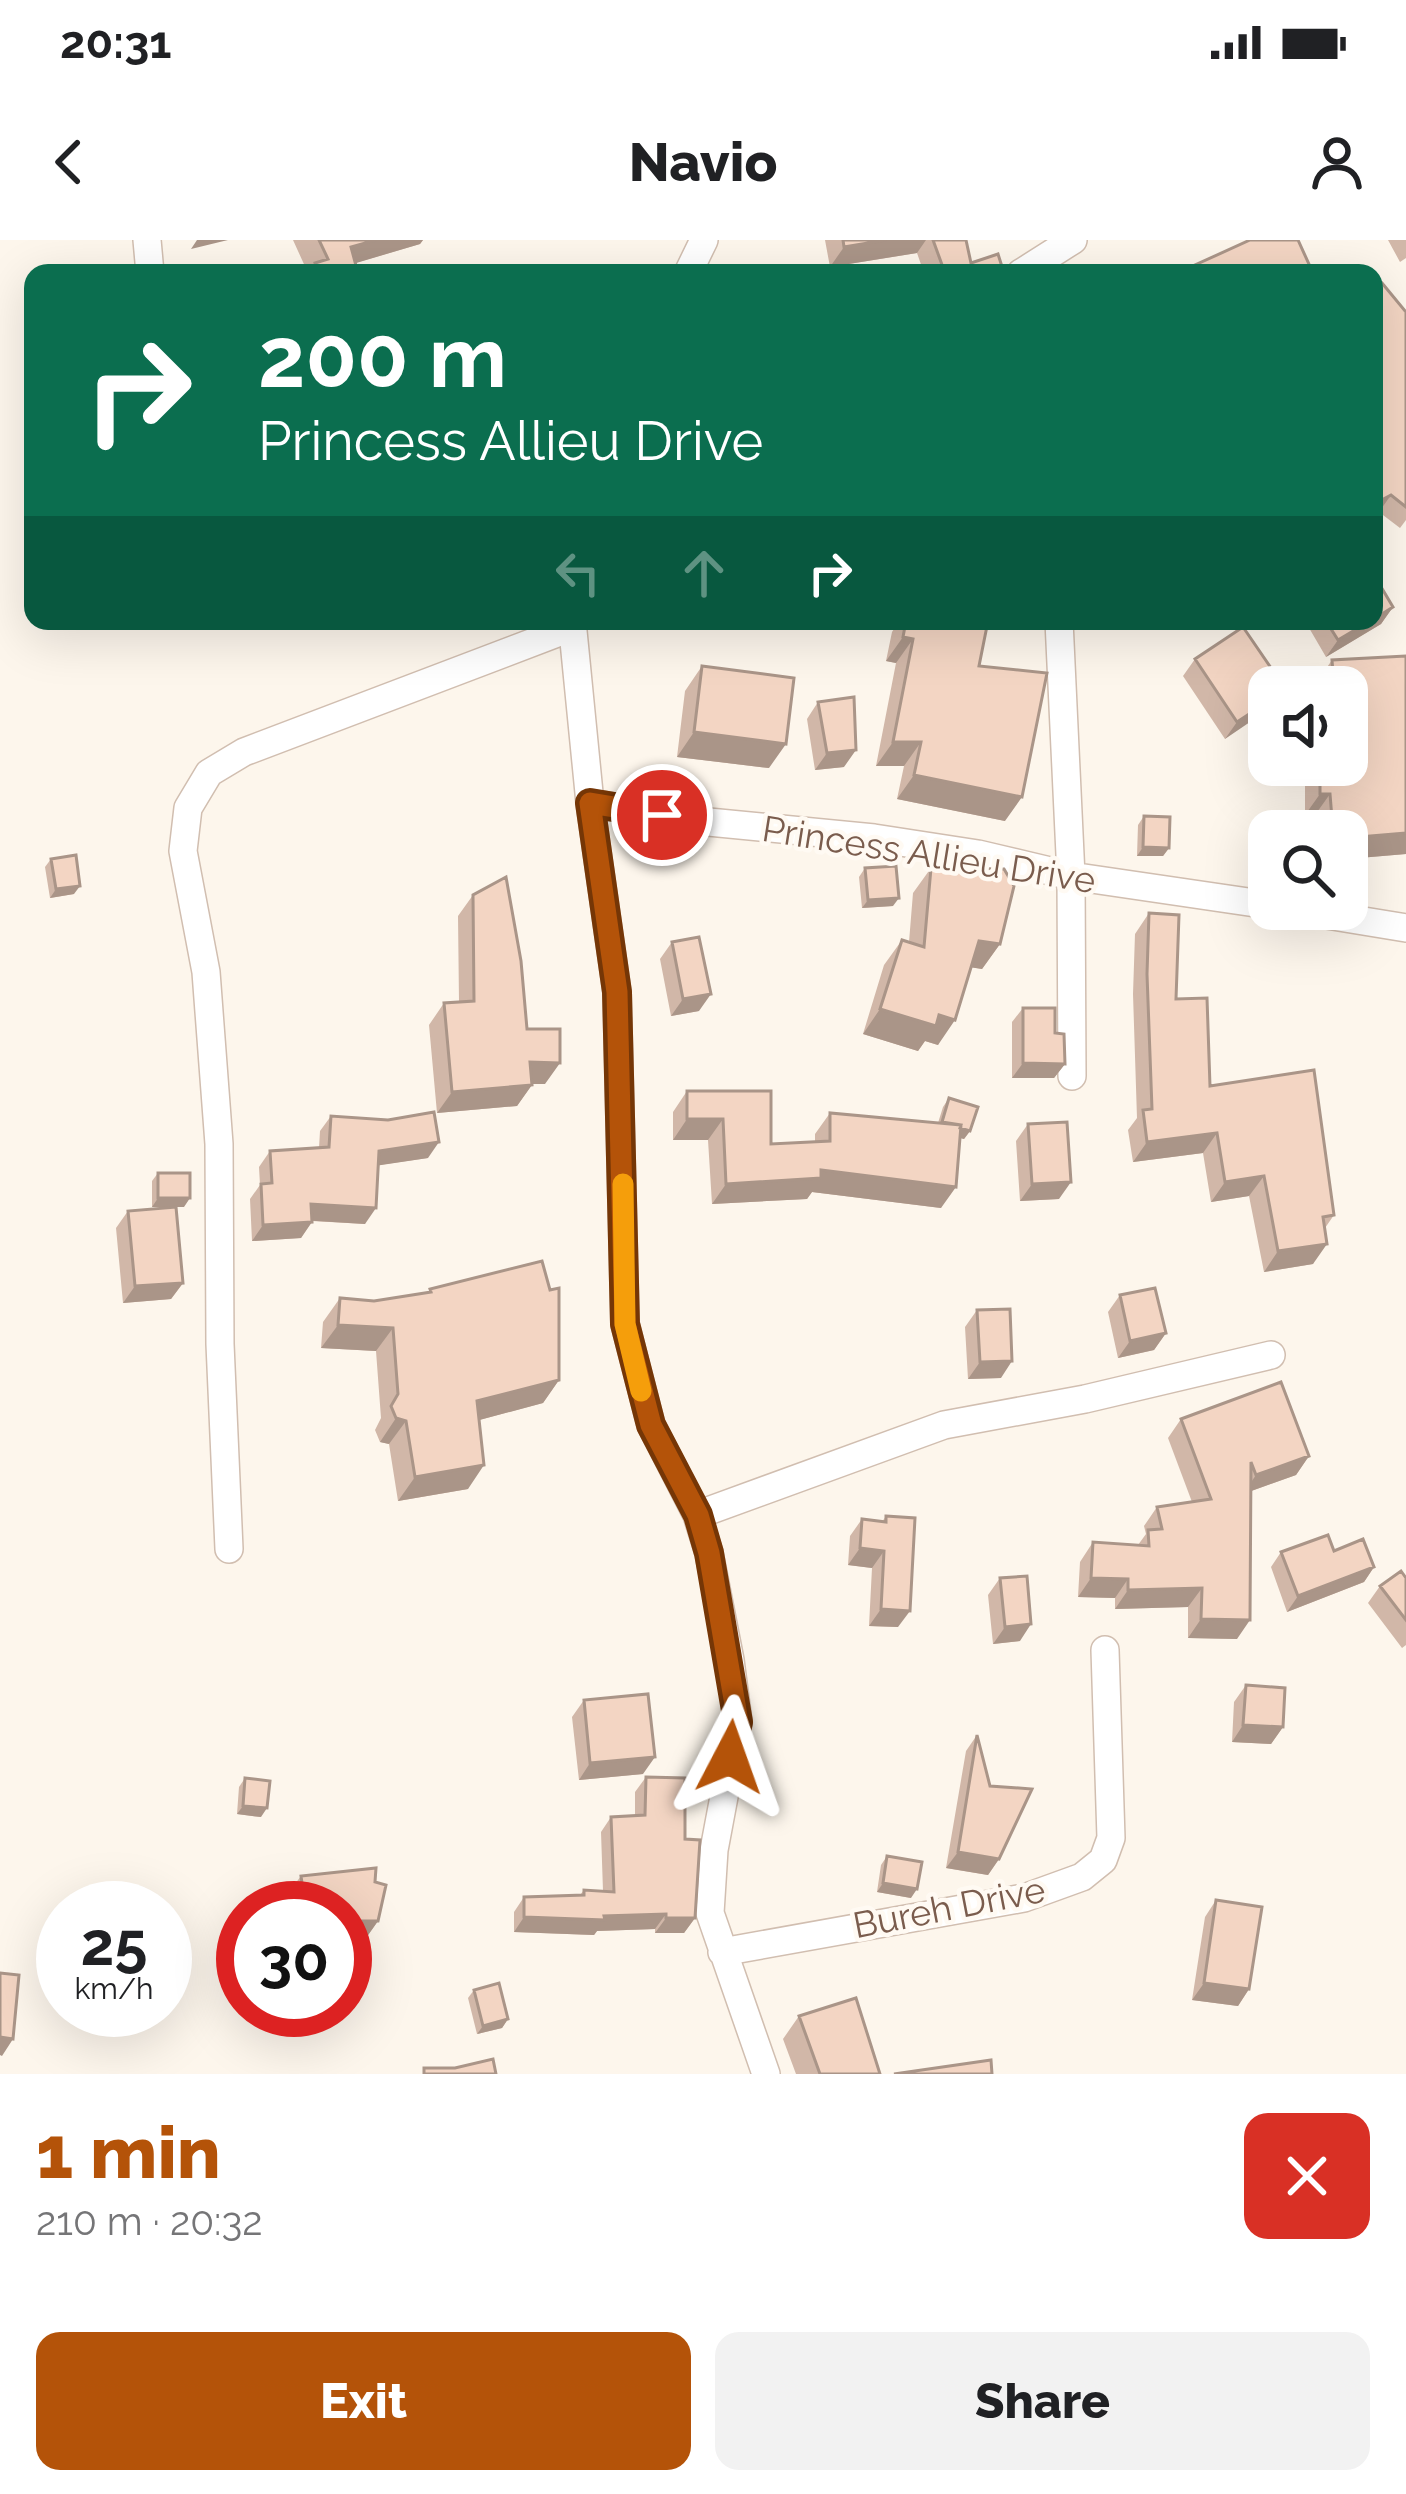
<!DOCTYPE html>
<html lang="en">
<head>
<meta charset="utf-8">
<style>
	:root { --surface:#fff; --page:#f2f2f2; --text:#202124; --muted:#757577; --accent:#b45309 }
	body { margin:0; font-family:Raleway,sans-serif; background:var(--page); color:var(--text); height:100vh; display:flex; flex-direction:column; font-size:45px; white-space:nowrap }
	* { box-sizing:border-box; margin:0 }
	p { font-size:39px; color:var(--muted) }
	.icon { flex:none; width:66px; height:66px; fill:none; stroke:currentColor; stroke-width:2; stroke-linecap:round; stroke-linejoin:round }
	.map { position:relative; height:1834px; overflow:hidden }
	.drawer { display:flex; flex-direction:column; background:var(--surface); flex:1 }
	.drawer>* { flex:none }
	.top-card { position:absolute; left:24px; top:24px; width:1359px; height:366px; border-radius:24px; box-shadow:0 12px 48px #0002; background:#0b6e4f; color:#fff; overflow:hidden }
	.tools { position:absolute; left:1248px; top:426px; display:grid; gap:24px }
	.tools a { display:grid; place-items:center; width:120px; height:120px; border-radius:24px; background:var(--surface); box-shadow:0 12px 48px #0002; font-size:60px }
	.speed { position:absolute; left:36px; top:1641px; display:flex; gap:24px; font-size:60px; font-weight:700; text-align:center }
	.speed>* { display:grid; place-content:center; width:156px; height:156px; border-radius:50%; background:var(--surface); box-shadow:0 12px 48px #0002; line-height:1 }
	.speed small { font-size:30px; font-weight:400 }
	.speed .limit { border:18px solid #d22; background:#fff; color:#111 }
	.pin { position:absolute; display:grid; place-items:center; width:102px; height:102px; color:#fff; margin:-51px; border:6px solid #fff; border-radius:50%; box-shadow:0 3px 12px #0007 }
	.me { position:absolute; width:132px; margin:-66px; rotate:4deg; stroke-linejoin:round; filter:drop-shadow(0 0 9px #0008) }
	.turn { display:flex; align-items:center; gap:42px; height:252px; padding:0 36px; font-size:54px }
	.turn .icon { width:156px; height:156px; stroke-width:2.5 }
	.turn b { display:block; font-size:84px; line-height:102px }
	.lanes { display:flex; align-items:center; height:114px; padding:0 36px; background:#0003; justify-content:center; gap:60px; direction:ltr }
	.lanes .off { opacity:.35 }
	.round { display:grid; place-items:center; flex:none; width:126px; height:126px; border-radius:24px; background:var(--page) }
	.overview { display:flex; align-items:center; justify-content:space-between; height:204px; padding:0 36px }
	h1 { font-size:72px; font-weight:800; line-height:90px; color:var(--accent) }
	.primary-button { display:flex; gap:24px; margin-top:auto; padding:24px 36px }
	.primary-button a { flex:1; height:138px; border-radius:24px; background:var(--accent); color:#fff; font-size:48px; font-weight:800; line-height:138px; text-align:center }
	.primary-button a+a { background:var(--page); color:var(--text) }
	.status { display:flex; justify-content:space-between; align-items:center; height:84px; padding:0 60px; background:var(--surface); direction:ltr }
	.status svg { height:33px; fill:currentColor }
	header { display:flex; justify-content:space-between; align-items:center; height:156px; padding:0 36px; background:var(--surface); font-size:54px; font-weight:800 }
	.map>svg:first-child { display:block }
</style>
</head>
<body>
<div class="status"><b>20:31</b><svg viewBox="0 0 49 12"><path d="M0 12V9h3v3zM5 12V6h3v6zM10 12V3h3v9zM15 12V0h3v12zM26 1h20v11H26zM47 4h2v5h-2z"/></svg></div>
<header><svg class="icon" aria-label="back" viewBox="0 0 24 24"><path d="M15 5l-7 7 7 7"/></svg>Navio<svg class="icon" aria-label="person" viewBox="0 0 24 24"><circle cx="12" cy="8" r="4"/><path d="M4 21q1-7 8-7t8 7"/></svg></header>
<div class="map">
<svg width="1406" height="1834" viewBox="0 0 1406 1834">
	<rect width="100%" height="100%" fill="#fdf6ec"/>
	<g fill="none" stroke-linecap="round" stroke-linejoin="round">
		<defs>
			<path id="minor" d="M 147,0 L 150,33
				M 688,33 L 704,0
				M 1021,33 L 1073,0
				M 572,381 L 590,563 L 617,752 L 625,1084 L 651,1185 L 697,1275 L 709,1313 L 730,1420 L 738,1482 L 714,1610 L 710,1673 L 766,1834
				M 1059,381 L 1071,636 L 1072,836
				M 590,563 L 688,580 L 874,598 L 978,614 L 1071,636 L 1269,665
				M 1290,669 L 1406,688
				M 697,1275 L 944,1185 L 1085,1159 L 1271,1115
				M 229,1309 L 220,1104 L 219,904 L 206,732 L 183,611 L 188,568 L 209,533 L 244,512 L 573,387
				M 722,1712 L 1024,1658 L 1082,1637 L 1103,1620 L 1111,1598 L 1105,1410"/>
		</defs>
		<use href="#minor" stroke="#d1beb0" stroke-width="30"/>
		<use href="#minor" stroke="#fff" stroke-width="27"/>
	</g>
	<path fill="#d1b7a8" d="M 293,0 L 423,0 L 420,4 L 355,23 L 358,33 L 308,33 Z
		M 825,0 L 966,0 L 971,23 L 1004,33 L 924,33 L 917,13 L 830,27 Z
		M 1388,0 L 1406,0 L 1406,18 L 1400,22 Z
		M 1374,49 L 1406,72 L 1406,280 L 1400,288 L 1379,272 L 1374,275 Z
		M 1393,367 L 1381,384 L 1326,417 L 1305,381 L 1374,381 Z
		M 899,381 L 988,381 L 979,426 L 1005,581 L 897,559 L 904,526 L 876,526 L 896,423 L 886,421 L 892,392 Z
		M 1406,416 L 1406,614 L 1347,619 L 1347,591 L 1316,591 L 1315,575 L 1305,575 L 1305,525 L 1347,525 L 1347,447 L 1317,447 L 1317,442 L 1332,420 Z
		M 1195,419 L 1284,447 L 1225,499 L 1183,436 Z
		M 702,426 L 769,528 L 677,517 L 685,451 Z
		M 818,462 L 844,527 L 815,530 L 807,479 Z
		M 1144,576 L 1169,608 L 1163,616 L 1137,616 L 1138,585 Z
		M 51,619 L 74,654 L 50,658 L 45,627 Z
		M 865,628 L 893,666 L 862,668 L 859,637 Z
		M 931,628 L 1000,704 L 982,729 L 971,727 L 938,805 L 925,801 L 918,811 L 863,794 L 884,725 L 902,700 L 909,702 L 913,653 Z
		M 473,655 L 527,789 L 545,844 L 532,844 L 517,866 L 437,873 L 429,785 L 444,763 L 459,762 L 458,676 Z
		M 1149,673 L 1176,759 L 1210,846 L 1334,975 L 1325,988 L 1313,1024 L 1264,1032 L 1249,956 L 1211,962 L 1203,913 L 1133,922 L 1128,890 L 1137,878 L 1133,754 L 1135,694 Z
		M 672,702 L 699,771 L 671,776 L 660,719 Z
		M 1023,768 L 1055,793 L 1065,824 L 1054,838 L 1012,838 L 1012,782 Z
		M 687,851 L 771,904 L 815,901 L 815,894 L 830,873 L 938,883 L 943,867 L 949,858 L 970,891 L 964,899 L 960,898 L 941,968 L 812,952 L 807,959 L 712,964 L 708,900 L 673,900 L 673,872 Z
		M 331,876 L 428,918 L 379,925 L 365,984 L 312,981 L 301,998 L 252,1001 L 250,959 L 260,945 L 259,927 L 270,911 L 319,908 L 320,891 Z
		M 1028,884 L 1059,959 L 1020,961 L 1016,901 Z
		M 158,933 L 184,967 L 152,967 L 152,941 Z
		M 128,971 L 183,1043 L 171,1059 L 123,1063 L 116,988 Z
		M 430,1049 L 559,1140 L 543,1163 L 479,1180 L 468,1249 L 398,1261 L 389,1204 L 380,1202 L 375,1190 L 381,1178 L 376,1111 L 321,1108 L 323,1082 L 340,1058 L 374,1061 L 428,1053 Z
		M 1120,1055 L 1166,1093 L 1154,1110 L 1118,1118 L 1108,1072 Z
		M 977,1070 L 1001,1138 L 968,1139 L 965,1087 Z
		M 1181,1179 L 1309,1216 L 1296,1235 L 1251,1251 L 1237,1399 L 1188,1398 L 1188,1367 L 1115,1369 L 1115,1358 L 1078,1357 L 1080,1322 L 1093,1302 L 1138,1305 L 1146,1294 L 1144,1286 L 1157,1267 L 1192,1262 L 1168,1198 Z
		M 886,1276 L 898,1387 L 869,1386 L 872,1328 L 848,1325 L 850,1296 L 862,1279 L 882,1282 Z
		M 1334,1311 L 1374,1327 L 1364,1342 L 1287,1372 L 1271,1327 L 1281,1312 Z
		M 1000,1338 L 1020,1401 L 993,1404 L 988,1355 Z
		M 1406,1338 L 1406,1405 L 1402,1408 L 1368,1363 L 1380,1346 Z
		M 1246,1445 L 1283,1487 L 1271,1504 L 1232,1502 L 1234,1462 Z
		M 584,1460 L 643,1534 L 579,1540 L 572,1477 Z
		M 977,1495 L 999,1619 L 988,1635 L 946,1628 L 966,1511 Z
		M 646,1537 L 685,1599 L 695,1678 L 684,1693 L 655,1693 L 655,1689 L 597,1691 L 594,1695 L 514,1692 L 514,1672 L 524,1657 L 580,1655 L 584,1650 L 603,1651 L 601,1592 L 611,1577 L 635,1576 L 635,1552 Z
		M 245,1538 L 261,1577 L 237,1574 L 239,1547 Z
		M 887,1616 L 911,1658 L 877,1652 L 881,1625 Z
		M 301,1636 L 375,1642 L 378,1681 L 366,1698 L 345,1698 L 345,1668 L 261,1667 L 261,1664 L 272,1647 L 295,1644 Z
		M 1216,1660 L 1249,1749 L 1238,1766 L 1192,1760 L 1205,1677 Z
		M 243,1672 L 243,1721 L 239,1722 L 233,1687 Z
		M 474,1750 L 508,1779 L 502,1788 L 477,1794 L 468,1758 Z
		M 799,1776 L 880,1834 L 796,1834 L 783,1799 Z"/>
	<path fill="#aa9588" d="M 197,0 L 228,0 L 191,9 Z
		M 376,0 L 423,0 L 420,4 L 336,29 L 351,7 Z
		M 886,0 L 926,0 L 917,13 L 830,27 L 844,7 Z
		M 1391,255 L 1379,272 L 1374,275 L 1374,264 Z
		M 1393,367 L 1381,384 L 1326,417 L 1338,400 L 1370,381 L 1374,381 L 1374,379 Z
		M 903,397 L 913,399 L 896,423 L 886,421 Z
		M 1269,461 L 1269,469 L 1225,499 L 1237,482 Z
		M 694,492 L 786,504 L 769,528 L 677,517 Z
		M 893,502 L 921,502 L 904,526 L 876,526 Z
		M 856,510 L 844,527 L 815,530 L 827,513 Z
		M 914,535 L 1022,557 L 1005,581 L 897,559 Z
		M 1320,554 L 1330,554 L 1315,575 L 1305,575 Z
		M 1406,593 L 1406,614 L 1347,619 L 1347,598 Z
		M 1143,607 L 1169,608 L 1163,616 L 1137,616 Z
		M 80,646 L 74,654 L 50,658 L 56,649 Z
		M 899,658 L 893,666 L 862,668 L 868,660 Z
		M 979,701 L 1000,704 L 982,729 L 962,726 Z
		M 711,754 L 699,771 L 671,776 L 683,759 Z
		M 880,769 L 939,775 L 955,780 L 938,805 L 925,801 L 918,811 L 863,794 Z
		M 530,822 L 560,823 L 545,844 L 515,844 Z
		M 1023,823 L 1065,824 L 1054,838 L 1012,838 Z
		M 532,845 L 517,866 L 437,873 L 452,852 Z
		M 687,879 L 723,879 L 708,900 L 673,900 Z
		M 942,882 L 970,891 L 964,899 L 936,891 Z
		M 1217,893 L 1203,913 L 1133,922 L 1147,902 Z
		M 439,902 L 428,918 L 368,927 L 379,911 Z
		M 821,930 L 956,947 L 941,968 L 812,952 L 807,959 L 712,964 L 726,944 Z
		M 1264,936 L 1249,956 L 1211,962 L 1225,942 Z
		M 1071,942 L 1059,959 L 1020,961 L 1032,944 Z
		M 158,958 L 190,958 L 184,967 L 152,967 Z
		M 311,964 L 376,968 L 365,984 L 300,980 Z
		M 312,982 L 301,998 L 252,1001 L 263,985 Z
		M 1327,1004 L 1313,1024 L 1264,1032 L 1278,1011 Z
		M 183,1043 L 171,1059 L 123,1063 L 135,1046 Z
		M 338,1085 L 393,1088 L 376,1111 L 321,1108 Z
		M 1166,1093 L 1154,1110 L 1118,1118 L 1130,1101 Z
		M 1012,1121 L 1001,1138 L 968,1139 L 980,1122 Z
		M 559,1140 L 543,1163 L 461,1185 L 477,1161 Z
		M 396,1178 L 406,1181 L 389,1204 L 380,1202 Z
		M 1309,1216 L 1296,1235 L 1243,1254 L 1256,1235 Z
		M 484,1225 L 468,1249 L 398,1261 L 415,1237 Z
		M 860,1308 L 884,1311 L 872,1328 L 848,1325 Z
		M 1374,1327 L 1364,1342 L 1287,1372 L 1298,1356 Z
		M 1091,1338 L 1128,1339 L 1115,1358 L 1078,1357 Z
		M 1202,1348 L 1188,1367 L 1115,1369 L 1128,1350 Z
		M 881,1369 L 910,1371 L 898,1387 L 869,1386 Z
		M 1201,1379 L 1250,1380 L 1237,1399 L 1188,1398 Z
		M 1031,1384 L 1020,1401 L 993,1404 L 1005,1387 Z
		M 1243,1485 L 1283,1487 L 1271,1504 L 1232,1502 Z
		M 655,1517 L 643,1534 L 579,1540 L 590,1523 Z
		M 243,1566 L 267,1568 L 261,1577 L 237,1574 Z
		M 958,1612 L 999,1619 L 988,1635 L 946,1628 Z
		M 883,1643 L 917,1649 L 911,1658 L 877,1652 Z
		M 666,1674 L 655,1689 L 597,1691 L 594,1695 L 514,1692 L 524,1677 Z
		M 666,1678 L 695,1678 L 684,1693 L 655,1693 Z
		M 345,1681 L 378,1681 L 366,1698 L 345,1698 Z
		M 1204,1743 L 1249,1749 L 1238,1766 L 1192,1760 Z
		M 508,1779 L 502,1788 L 477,1794 L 483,1786 Z
		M 0,1797 L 13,1799 L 2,1816 L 0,1815 Z"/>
	<path fill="#f3d5c3" stroke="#aa9588" stroke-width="3" d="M 319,0 L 376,0 L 351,7 L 358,33 L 318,33 L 315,23 L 328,19 Z
		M 843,0 L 886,0 L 844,7 Z
		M 933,0 L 966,0 L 971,23 L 998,14 L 1004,33 L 945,33 Z
		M 1250,0 L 1298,0 L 1313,33 L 1199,33 L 1195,25 Z
		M 1382,43 L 1406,72 L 1406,267 L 1391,255 L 1374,264 L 1374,49 Z
		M 1374,335 L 1393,367 L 1374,379 Z
		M 906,381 L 988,381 L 979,426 L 1047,433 L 1022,557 L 914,535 L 921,502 L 893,502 L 913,399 L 903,397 Z
		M 1326,381 L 1370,381 L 1338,400 Z
		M 1243,387 L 1284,447 L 1269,447 L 1269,461 L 1237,482 L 1195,419 Z
		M 1406,416 L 1406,593 L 1347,598 L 1347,591 L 1333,591 L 1330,554 L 1320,554 L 1320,525 L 1347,525 L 1347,447 L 1334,447 L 1332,420 Z
		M 702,426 L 794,438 L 786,504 L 694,492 Z
		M 854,457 L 856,510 L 827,513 L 818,462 Z
		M 1144,576 L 1170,577 L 1169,608 L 1143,607 Z
		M 76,615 L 80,646 L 56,649 L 51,619 Z
		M 896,626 L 899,658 L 868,660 L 865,628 Z
		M 931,628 L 1004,629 L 1014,646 L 1000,704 L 979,701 L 955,780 L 939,775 L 936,786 L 880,769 L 902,700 L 924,707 Z
		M 506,637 L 521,721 L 527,789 L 560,789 L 560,823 L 530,822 L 532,845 L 452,852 L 444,763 L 474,761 L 473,655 Z
		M 1149,673 L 1179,675 L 1176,759 L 1207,758 L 1210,846 L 1314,830 L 1334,975 L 1323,977 L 1327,1004 L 1278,1011 L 1264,936 L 1225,942 L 1217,893 L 1147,902 L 1143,870 L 1152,869 L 1147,734 Z
		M 699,697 L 711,754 L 683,759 L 672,702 Z
		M 1023,768 L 1055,768 L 1055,793 L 1064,794 L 1065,824 L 1023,823 Z
		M 687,851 L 771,851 L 771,904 L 830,901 L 830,873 L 961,885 L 956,947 L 821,930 L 821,938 L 726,944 L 723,879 L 687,879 Z
		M 949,858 L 978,867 L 970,891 L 960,888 L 961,885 L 942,882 Z
		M 434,872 L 439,902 L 379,911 L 376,968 L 311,964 L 312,982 L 263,985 L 261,944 L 272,943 L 270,911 L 329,907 L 331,876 L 388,880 Z
		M 1067,882 L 1071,942 L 1032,944 L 1028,884 Z
		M 158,933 L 190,933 L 190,958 L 158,958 Z
		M 176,967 L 183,1043 L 135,1046 L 128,971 Z
		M 542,1021 L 550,1050 L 559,1048 L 559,1140 L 477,1161 L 484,1225 L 415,1237 L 406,1181 L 396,1178 L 391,1166 L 398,1154 L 393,1088 L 338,1085 L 340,1058 L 374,1061 L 431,1052 L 430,1049 Z
		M 1155,1048 L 1166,1093 L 1130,1101 L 1120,1055 Z
		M 1010,1069 L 1012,1121 L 980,1122 L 977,1070 Z
		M 1281,1142 L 1309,1216 L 1256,1235 L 1251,1222 L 1250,1380 L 1201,1379 L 1202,1348 L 1128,1350 L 1128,1339 L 1091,1338 L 1093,1302 L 1149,1306 L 1148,1290 L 1162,1289 L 1157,1267 L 1211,1259 L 1181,1179 Z
		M 886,1276 L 915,1278 L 910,1371 L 881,1369 L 884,1311 L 860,1308 L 862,1279 L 886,1282 Z
		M 1328,1295 L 1334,1311 L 1363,1299 L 1374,1327 L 1298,1356 L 1281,1312 Z
		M 1401,1331 L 1406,1338 L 1406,1380 L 1380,1346 Z
		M 1027,1336 L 1031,1384 L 1005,1387 L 1000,1338 Z
		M 1246,1445 L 1285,1448 L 1283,1487 L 1243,1485 Z
		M 648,1454 L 655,1517 L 590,1523 L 584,1460 Z
		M 977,1495 L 990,1546 L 1032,1549 L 999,1619 L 958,1612 Z
		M 646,1537 L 685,1538 L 685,1599 L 700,1600 L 695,1678 L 666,1678 L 666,1674 L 604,1676 L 605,1680 L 524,1677 L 524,1657 L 584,1655 L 584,1650 L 614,1652 L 611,1577 L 645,1575 Z
		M 245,1538 L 270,1541 L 267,1568 L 243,1566 Z
		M 887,1616 L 922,1622 L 917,1649 L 883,1643 Z
		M 376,1628 L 375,1642 L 386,1645 L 378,1681 L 345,1681 L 345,1668 L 256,1668 L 275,1665 L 272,1647 L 302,1643 L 301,1636 Z
		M 1216,1660 L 1262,1667 L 1249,1749 L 1204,1743 Z
		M 0,1733 L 19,1735 L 13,1799 L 0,1797 Z
		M 499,1743 L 508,1779 L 483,1786 L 474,1750 Z
		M 856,1758 L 880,1834 L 820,1834 L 799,1776 Z
		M 493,1819 L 496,1834 L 424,1834 L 424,1828 L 455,1828 Z
		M 991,1820 L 992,1834 L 894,1834 Z"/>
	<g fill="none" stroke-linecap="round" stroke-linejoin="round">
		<defs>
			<path id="route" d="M 662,575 L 590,563 L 617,752 L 625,1084 L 651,1185 L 698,1275 L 709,1313 L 738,1482 L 730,1517"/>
		</defs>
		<use href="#route" stroke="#753606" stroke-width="30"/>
		<use href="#route" stroke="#b45309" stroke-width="21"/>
		<path stroke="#f59e0b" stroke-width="21" d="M 623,944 L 625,1084 L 641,1151"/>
	</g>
	<g text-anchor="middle" stroke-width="9" stroke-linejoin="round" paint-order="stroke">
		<g font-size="36" fill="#7a5c4d" stroke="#fffaf3">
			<text transform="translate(929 614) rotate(9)" y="13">Princess Allieu Drive</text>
			<text transform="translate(949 1667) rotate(-11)" y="13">Bureh Drive</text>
		</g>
	</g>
</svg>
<div class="tools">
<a><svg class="icon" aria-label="sound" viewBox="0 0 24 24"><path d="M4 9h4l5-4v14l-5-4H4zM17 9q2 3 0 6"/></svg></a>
<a><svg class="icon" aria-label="search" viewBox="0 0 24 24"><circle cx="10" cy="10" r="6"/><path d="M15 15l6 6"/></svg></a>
</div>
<div class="speed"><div>25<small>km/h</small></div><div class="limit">30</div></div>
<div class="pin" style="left:662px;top:575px;background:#d93025"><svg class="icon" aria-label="arrive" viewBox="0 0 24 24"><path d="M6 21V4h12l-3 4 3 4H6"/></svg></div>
<svg class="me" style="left:730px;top:1517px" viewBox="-20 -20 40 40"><path d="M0-17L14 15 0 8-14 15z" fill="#b45309" stroke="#fff" stroke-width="4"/></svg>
<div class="top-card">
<div class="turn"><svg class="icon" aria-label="right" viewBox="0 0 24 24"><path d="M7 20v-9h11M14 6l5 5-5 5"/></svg><div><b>200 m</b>Princess Allieu Drive</div></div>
<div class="lanes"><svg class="icon off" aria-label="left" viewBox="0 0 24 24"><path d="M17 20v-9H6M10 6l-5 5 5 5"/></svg><svg class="icon off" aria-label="ahead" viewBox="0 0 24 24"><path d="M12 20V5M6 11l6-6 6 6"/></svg><svg class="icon" aria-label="right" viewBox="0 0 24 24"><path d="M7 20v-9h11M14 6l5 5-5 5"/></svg></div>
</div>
</div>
<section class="drawer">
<div class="overview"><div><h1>1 min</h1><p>210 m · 20:32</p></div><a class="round" style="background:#d93025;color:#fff"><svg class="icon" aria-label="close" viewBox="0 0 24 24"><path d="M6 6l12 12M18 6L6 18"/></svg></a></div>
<div class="primary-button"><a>Exit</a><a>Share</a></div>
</section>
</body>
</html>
